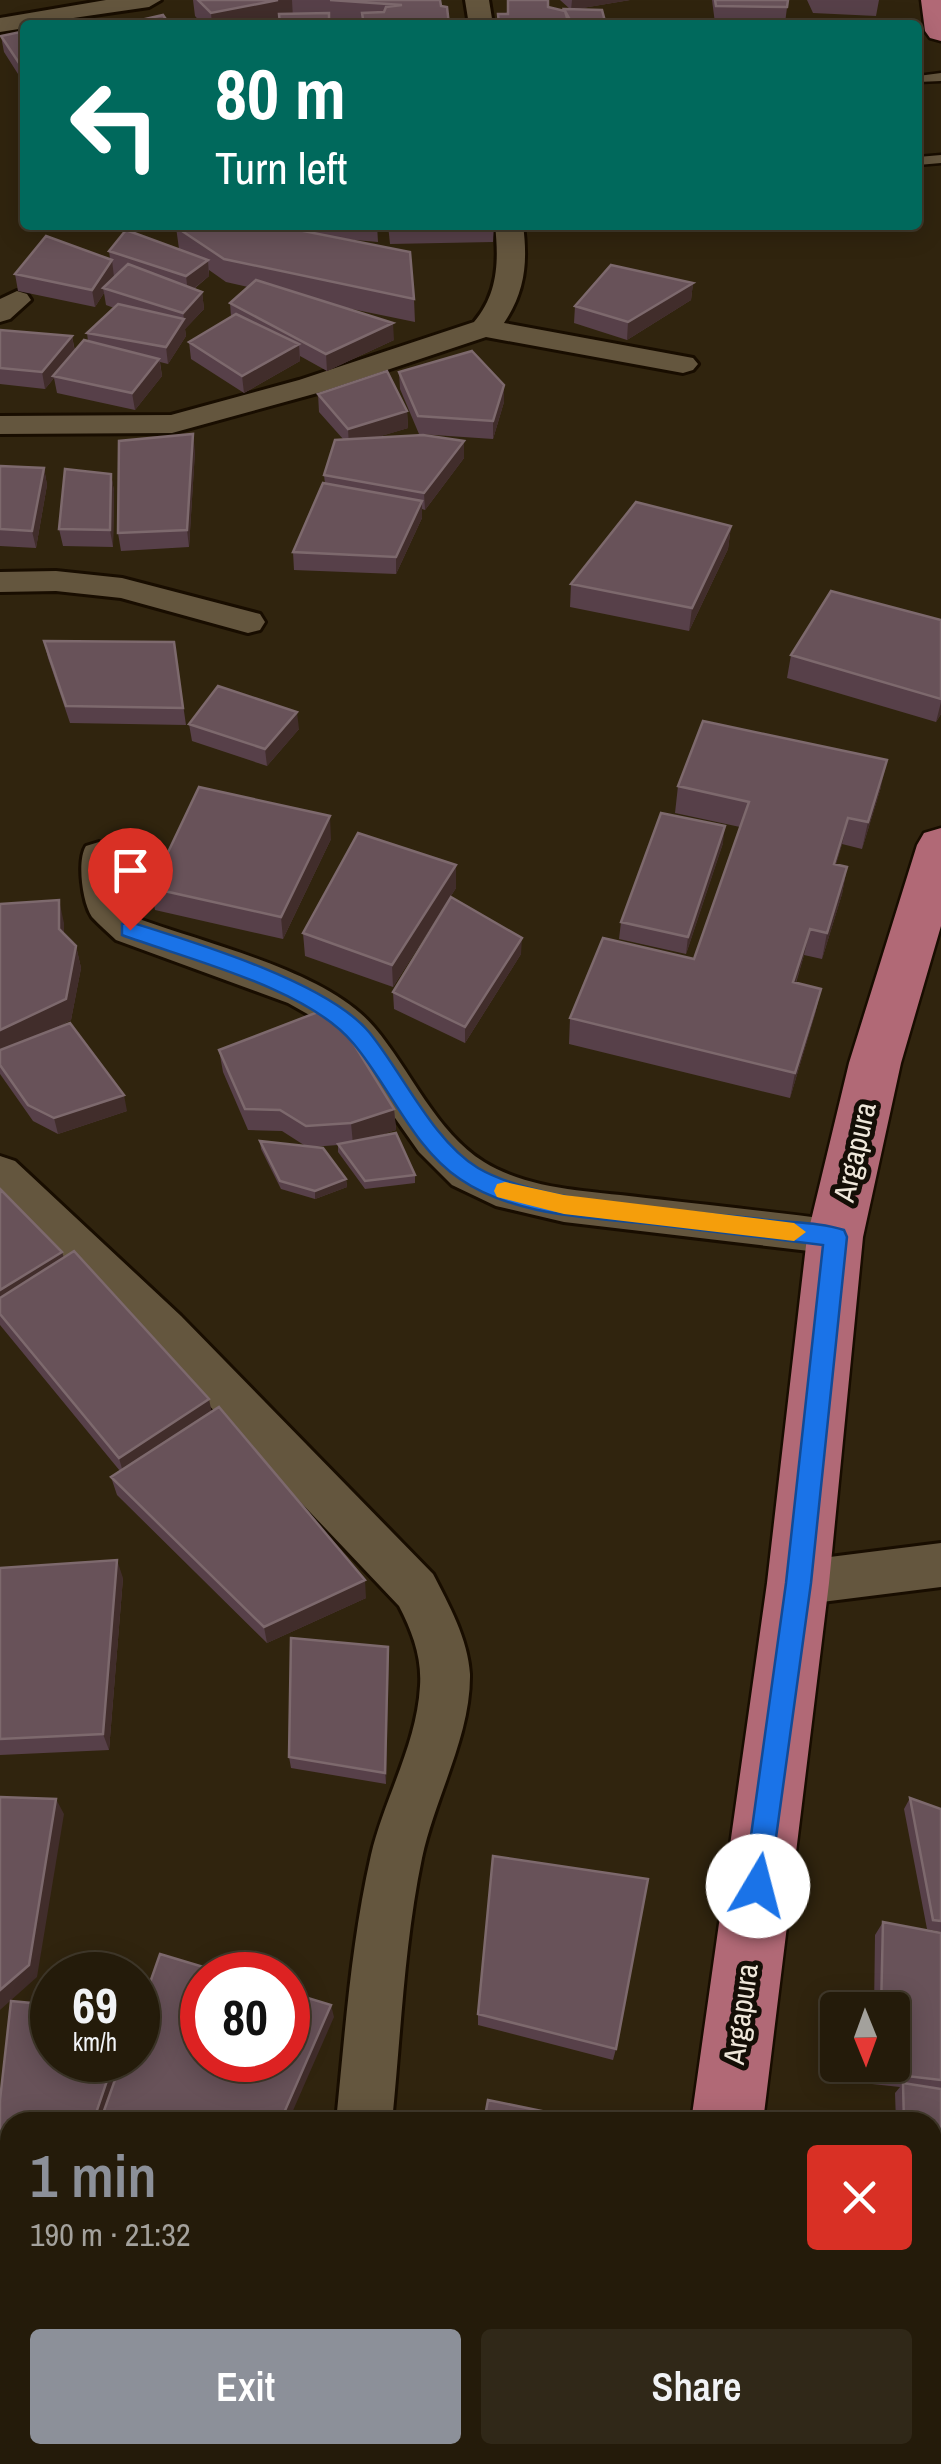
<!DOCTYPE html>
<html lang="en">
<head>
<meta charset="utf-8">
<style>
	:root { --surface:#241b0a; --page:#302818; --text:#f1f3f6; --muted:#a3a19c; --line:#41392b; --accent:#8c9099 }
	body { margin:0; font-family:"Archivo Narrow",sans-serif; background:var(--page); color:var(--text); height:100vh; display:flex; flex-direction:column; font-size:38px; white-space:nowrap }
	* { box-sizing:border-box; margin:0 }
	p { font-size:32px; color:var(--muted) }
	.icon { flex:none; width:55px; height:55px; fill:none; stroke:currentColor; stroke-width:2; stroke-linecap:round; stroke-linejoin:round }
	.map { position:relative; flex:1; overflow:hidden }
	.sheet { position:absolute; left:0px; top:2112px; width:942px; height:352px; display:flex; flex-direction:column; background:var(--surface); border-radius:30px 30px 0 0; box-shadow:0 5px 25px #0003,0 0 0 2px var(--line) }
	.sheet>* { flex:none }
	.hud { position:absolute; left:20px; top:20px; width:902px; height:210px; border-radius:10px; box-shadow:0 5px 25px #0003,0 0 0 2px var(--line); background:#00695c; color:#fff; overflow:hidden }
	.needle { width:65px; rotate:179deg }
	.controls { position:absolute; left:820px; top:1992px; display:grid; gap:20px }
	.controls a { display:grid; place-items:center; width:90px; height:90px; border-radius:10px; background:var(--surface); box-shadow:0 5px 25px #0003,0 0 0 2px var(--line); font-size:50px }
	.speed { position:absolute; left:30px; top:1952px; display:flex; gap:20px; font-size:50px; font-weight:700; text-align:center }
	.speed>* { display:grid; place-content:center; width:130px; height:130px; border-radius:50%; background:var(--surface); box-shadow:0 5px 25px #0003,0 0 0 2px var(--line); line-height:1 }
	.speed small { font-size:25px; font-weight:400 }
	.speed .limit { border:15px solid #d22; background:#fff; color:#111 }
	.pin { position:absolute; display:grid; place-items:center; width:85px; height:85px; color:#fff; margin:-102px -42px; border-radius:50% 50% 50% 0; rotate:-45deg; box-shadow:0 0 10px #0007 }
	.pin .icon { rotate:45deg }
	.me { position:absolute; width:110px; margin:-55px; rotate:8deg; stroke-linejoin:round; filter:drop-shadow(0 0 8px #0008) }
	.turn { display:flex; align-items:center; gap:35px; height:210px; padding:0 30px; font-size:45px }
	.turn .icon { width:130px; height:130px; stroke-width:2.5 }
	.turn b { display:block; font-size:70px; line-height:85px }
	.round { display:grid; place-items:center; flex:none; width:105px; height:105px; border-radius:10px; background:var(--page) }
	.headline { display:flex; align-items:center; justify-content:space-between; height:170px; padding:0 30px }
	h1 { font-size:60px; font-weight:600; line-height:75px; color:var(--accent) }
	.cta { display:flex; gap:20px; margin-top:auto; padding:20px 30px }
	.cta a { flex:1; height:115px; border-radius:10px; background:var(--accent); color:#fff; font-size:40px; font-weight:600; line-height:115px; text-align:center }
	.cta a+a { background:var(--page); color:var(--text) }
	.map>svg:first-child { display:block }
</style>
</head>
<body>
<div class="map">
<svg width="941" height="2464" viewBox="0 0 941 2464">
	<rect width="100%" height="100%" fill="#30240e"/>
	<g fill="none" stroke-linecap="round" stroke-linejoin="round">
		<defs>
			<path id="service" d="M 941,73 L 941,81 L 918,82 L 918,76 Z
				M 941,155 L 941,163 L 918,165 L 918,157 Z"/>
			<path id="minor" d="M 106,0 L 161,0 L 149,7 L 25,25 L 25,28 L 0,32 L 0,18 Z
				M 465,0 L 489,0 L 493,25 L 469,25 Z
				M 495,225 L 523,225 C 528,262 525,292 504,323 L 693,358 L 698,364 L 693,370 L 683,373 L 486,337 L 321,392 L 172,433 L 0,434 L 0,416 L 171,415 L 299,380 L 474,322 C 498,294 499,261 495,225 Z
				M 17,291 L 27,294 L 31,300 L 10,319 L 0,322 L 0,299 Z
				M 56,571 L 122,578 L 260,614 L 265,622 L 260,630 L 248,633 L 121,598 L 56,591 L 0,592 L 0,572 Z
				M 99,842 L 112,846 C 130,877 111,890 142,920 C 211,945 328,972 374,1027 C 410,1069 436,1133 484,1162 C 531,1191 593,1191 646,1198 C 709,1205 772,1212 835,1220 L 850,1225 L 856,1237 L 850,1249 L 835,1254 L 564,1222 L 496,1206 L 452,1185 L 419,1152 L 346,1048 L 320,1021 L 288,1003 L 116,940 C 108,932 99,925 92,917 C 82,902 77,860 86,846 Z
				M 0,1156 L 15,1161 L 181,1316 L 433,1574 C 449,1605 468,1639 470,1674 C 471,1736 435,1797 422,1858 C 404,1945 401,2034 392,2122 L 336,2122 C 345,2033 351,1943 371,1855 C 384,1799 417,1744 420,1686 C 422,1657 412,1631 399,1606 L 149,1342 L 0,1199 Z
				M 941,1543 L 941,1587 L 798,1605 L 781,1599 L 774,1583 L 781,1567 L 798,1561 Z
				M 128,2455 L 194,2455 L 191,2464 L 125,2464 Z"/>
			<path id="trunk" d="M 921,0 L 941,0 L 941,41 L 930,38 L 925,31 Z
				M 941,828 L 941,926 L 901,1063 L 863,1237 L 829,1583 L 763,2122 L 691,2122 L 767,1583 L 807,1237 L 849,1063 L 917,845 L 924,833 Z
				M 676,2455 L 754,2455 L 754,2464 L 676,2464 Z"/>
		</defs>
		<use href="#service" stroke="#180d00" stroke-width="5"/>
		<use href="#minor" stroke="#180d00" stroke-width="6"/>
		<use href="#trunk" stroke="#180d00" stroke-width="5"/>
		<use href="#service" fill="#64563e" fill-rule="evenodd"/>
		<use href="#minor" fill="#64563e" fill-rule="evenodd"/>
		<use href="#trunk" fill="#b16976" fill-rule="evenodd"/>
	</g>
	<path fill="#574049" d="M 193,0 L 440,0 L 449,25 L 363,25 L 329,22 L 280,22 L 265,25 L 203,25 L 195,16 Z
		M 560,0 L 630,0 L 576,9 L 606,25 L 498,25 L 498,14 L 548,7 L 564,11 L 570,9 Z
		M 712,0 L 788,0 L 785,23 L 715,23 Z
		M 807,0 L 879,0 L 876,16 L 813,13 Z
		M 25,31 L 25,85 L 4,52 L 1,36 Z
		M 187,225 L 377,225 L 378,242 L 343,239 L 414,299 L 415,322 L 342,307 L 394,340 L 327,371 L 300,356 L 300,361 L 244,393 L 191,359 L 189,342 L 231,316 L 230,303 L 248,287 L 226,282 L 209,270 L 209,276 L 194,289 L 202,292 L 204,309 L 185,329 L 186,336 L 168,364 L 160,362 L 162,376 L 135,410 L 57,393 L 54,378 L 45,389 L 0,384 L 0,330 L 72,336 L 75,351 L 88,341 L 87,333 L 114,308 L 106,305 L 104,293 L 95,307 L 18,291 L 15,274 L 110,259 L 109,251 L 179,249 L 176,227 Z
		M 388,225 L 494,225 L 493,242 L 390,244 Z
		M 693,283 L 691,300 L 627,340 L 574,323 L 575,306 Z
		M 399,372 L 504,385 L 504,402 L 493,439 L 419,434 L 400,389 Z
		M 318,394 L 407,411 L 408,428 L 377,437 L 464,441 L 464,458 L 425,510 L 422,509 L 422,518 L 396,574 L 294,570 L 293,552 L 325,484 L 324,475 L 343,439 L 319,412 Z
		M 195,451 L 189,547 L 121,551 L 118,533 Z
		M 0,466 L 44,468 L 47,485 L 36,548 L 0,546 Z
		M 111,474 L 114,491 L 113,547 L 63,546 L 59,529 Z
		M 731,526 L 728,549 L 689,631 L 570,607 L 571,584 Z
		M 941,620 L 941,714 L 936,722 L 787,678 L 791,655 Z
		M 44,641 L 174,642 L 186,725 L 70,723 L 48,658 Z
		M 189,724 L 299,729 L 267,766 L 192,741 Z
		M 678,786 L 881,787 L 862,849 L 842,844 L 836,864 L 847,867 L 842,894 L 822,959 L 804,955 L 796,983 L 821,989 L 815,1014 L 790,1098 L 569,1044 L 570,1018 L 694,959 L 740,827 L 675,813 Z
		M 331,839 L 283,939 L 155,910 L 151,888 Z
		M 723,843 L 686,954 L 619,939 L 621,922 Z
		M 456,865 L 456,888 L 393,987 L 305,956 L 303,933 Z
		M 0,904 L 64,923 L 64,934 L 76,946 L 81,968 L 71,1020 L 50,1031 L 127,1111 L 58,1134 L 33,1121 L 0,1074 Z
		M 521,954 L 465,1043 L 394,1009 L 393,992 Z
		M 219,1050 L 394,1109 L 396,1130 L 376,1136 L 415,1175 L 415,1183 L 365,1189 L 338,1152 L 338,1145 L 311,1147 L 346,1179 L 347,1187 L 315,1199 L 281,1189 L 261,1149 L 260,1141 L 307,1147 L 282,1131 L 248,1130 L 223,1072 Z
		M 0,1189 L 62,1252 L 64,1258 L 211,1412 L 366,1598 L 267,1643 L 117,1495 L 111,1477 L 120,1471 L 0,1325 Z
		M 0,1568 L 123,1578 L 109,1750 L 0,1755 Z
		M 388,1647 L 386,1784 L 291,1768 L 289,1757 Z
		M 910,1798 L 941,1809 L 941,1932 L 927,1929 L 904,1809 Z
		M 883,1922 L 941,1933 L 941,2286 L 932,2285 L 932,2122 L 896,2122 L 895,2093 L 900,2087 L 872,2084 L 872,2065 L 892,2065 L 892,2010 L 874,2010 L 875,1935 Z
		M 478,2014 L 616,2049 L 613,2060 L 478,2025 Z
		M 270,2455 L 669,2464 L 288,2464 L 275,2459 Z
		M 846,2455 L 932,2455 L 941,2464 L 846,2464 Z"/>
	<path fill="#412d2b" d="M 278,0 L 292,0 L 293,19 L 265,25 L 212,25 L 211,13 Z
		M 572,0 L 630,0 L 571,10 Z
		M 112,260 L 114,277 L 103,288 L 104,293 L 95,307 L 92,290 Z
		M 208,260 L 209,276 L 188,293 L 186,276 Z
		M 693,283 L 691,300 L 627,340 L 628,322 Z
		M 202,292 L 204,309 L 185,329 L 186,336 L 168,364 L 166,347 L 184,319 L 183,313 Z
		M 393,323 L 394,340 L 327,371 L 326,354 Z
		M 72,336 L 75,354 L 53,376 L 54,378 L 45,389 L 42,372 Z
		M 299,344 L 300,361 L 244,393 L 242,376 Z
		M 159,359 L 162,376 L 135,410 L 132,393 Z
		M 504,385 L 504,402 L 493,439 L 493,421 Z
		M 407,411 L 408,428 L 349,446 L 348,429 Z
		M 193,434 L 195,451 L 189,547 L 187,530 Z
		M 464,441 L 464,458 L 425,510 L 424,493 Z
		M 44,468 L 47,485 L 36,548 L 32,531 Z
		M 111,474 L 114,491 L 113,547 L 110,530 Z
		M 422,501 L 422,518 L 396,574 L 396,557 Z
		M 731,526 L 728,549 L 689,631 L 692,608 Z
		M 941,702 L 941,714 L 936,722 Z
		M 297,712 L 299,729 L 267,766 L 265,749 Z
		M 887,760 L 881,787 L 862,849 L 868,822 Z
		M 330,816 L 331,839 L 283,939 L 281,917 Z
		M 848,818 L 842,844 L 828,890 L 834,864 Z
		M 725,826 L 723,843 L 686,954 L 688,937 Z
		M 456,865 L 456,888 L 393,987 L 392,965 Z
		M 847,867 L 842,894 L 822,959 L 827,933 Z
		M 59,900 L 64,923 L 64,952 L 59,929 Z
		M 810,929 L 804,955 L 788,1008 L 793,982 Z
		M 522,938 L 521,954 L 465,1043 L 465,1027 Z
		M 76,946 L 81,968 L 71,1020 L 0,1055 L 0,1030 Z
		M 821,989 L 815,1014 L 790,1098 L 795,1073 Z
		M 124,1095 L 127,1111 L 58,1134 L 54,1118 Z
		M 394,1109 L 396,1130 L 353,1144 L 351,1123 Z
		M 346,1179 L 347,1187 L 315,1199 L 315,1191 Z
		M 62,1252 L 67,1267 L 0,1308 L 0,1290 Z
		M 209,1399 L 213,1418 L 124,1476 L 119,1458 Z
		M 117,1560 L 123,1578 L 109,1750 L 103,1734 Z
		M 365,1580 L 366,1598 L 267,1643 L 264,1627 Z
		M 388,1647 L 389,1659 L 386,1784 L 385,1773 Z
		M 56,1799 L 64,1814 L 37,1977 L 0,2010 L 0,1990 Z
		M 331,2005 L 334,2017 L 288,2122 L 280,2122 Z
		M 114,2060 L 122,2060 L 101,2122 L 93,2122 Z"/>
	<path fill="#685259" stroke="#7d696d" stroke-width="2.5" d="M 198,0 L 278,0 L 211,13 Z
		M 330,0 L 440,0 L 441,6 L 447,7 L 449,25 L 364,25 L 362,13 L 384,12 L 386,7 L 402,5 Z
		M 508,0 L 548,0 L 548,7 L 565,11 L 569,25 L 499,25 L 498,14 L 508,14 Z
		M 715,0 L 788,0 L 787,7 L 716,6 Z
		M 564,9 L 602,10 L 606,25 L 573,25 Z
		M 329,13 L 329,25 L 280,25 L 279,14 Z
		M 163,15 L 170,25 L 119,25 Z
		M 25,31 L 25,72 L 1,36 Z
		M 187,225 L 273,225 L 410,252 L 414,299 L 224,259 L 176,227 Z
		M 390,225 L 482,225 L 390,227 Z
		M 126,230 L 208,260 L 186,276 L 109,251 Z
		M 46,236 L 112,260 L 92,290 L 15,274 Z
		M 128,264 L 202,292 L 183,313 L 103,288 Z
		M 611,265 L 693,283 L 628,322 L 575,306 Z
		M 256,280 L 393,323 L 326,354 L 230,303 Z
		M 118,304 L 184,319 L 166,347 L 87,333 Z
		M 236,314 L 299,344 L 242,376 L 189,342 Z
		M 0,330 L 72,336 L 42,372 L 0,368 Z
		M 84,340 L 159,359 L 132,393 L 53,376 Z
		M 472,351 L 504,385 L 493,421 L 418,416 L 399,372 Z
		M 387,371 L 407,411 L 348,429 L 318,394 Z
		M 193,434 L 187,530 L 118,533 L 119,441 Z
		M 423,435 L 464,441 L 424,493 L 324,475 L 335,440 Z
		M 0,466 L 44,468 L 32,531 L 0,529 Z
		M 65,469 L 111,474 L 110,530 L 59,529 Z
		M 323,483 L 422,501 L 396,557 L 293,552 Z
		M 636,502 L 731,526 L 692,608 L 571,584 Z
		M 831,591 L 941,620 L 941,699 L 791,655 Z
		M 44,641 L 174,642 L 183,708 L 66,706 Z
		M 218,686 L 297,712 L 265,749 L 189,724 Z
		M 703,721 L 887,760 L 868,822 L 848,818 L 834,864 L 847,867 L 827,933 L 810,929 L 793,982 L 821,989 L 795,1073 L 570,1018 L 603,938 L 694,959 L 749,802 L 678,786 Z
		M 199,787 L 330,816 L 281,917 L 151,888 Z
		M 661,813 L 725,826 L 688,937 L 621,922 Z
		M 358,833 L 456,865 L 392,965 L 303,933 Z
		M 451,897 L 522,938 L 465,1027 L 393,992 Z
		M 59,900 L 59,929 L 76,946 L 66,999 L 0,1030 L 0,904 Z
		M 331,1007 L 394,1109 L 351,1123 L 306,1126 L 280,1110 L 245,1109 L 219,1050 Z
		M 70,1023 L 124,1095 L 54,1118 L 28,1105 L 0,1065 L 0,1050 Z
		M 396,1133 L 415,1175 L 365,1181 L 338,1144 Z
		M 260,1141 L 323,1148 L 346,1179 L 315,1191 L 280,1181 Z
		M 0,1189 L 62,1252 L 0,1290 Z
		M 74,1251 L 209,1399 L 119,1458 L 0,1314 L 0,1298 Z
		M 219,1407 L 365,1580 L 264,1627 L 111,1477 Z
		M 117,1560 L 103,1734 L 0,1739 L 0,1568 Z
		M 291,1638 L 388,1647 L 385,1773 L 289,1757 Z
		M 0,1797 L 56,1799 L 29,1965 L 0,1990 Z
		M 910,1798 L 941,1809 L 941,1921 L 933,1920 Z
		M 493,1856 L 648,1879 L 616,2049 L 478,2014 Z
		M 883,1922 L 941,1933 L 941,2080 L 880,2073 L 880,2065 L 892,2065 L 892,2010 L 881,2010 Z
		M 160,1954 L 230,1975 L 202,1975 L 202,2060 L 288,2060 L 288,1992 L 331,2005 L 280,2122 L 100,2122 L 122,2060 L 138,2060 L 138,2017 Z
		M 11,2001 L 52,2005 L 52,2060 L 114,2060 L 93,2122 L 10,2122 L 10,2236 L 0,2233 L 0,2100 Z
		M 903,2083 L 941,2089 L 941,2278 L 932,2277 L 932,2122 L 904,2122 Z
		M 488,2100 L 595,2122 L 484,2122 Z
		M 932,2405 L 941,2407 L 941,2464 L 854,2464 L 854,2455 L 932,2455 Z
		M 270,2455 L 671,2455 L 669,2464 L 295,2464 Z"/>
	<path fill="#1a73e8" stroke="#114b97" stroke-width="2.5" d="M 130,922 C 194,942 327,982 369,1032 C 402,1072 433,1141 478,1168 C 543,1206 690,1210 768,1220 C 793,1223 820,1222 844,1230 L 847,1237 L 811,1583 L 768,1896 L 758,1900 L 748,1896 L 744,1886 L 786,1583 L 823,1245 C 766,1238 708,1231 650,1224 C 588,1217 514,1216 460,1179 C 413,1148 389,1085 353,1043 C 307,988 190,960 122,935 L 122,924 Z"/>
	<path fill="#f59e0b" d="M 505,1182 L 564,1195 L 794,1223 L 806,1232 L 794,1241 L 564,1214 L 497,1197 L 494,1191 L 497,1184 Z"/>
	<g text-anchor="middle" stroke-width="10" stroke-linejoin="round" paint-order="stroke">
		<g font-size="30" fill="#efe7da" stroke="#140e06">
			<text transform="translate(855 1152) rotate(-77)" y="10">Argapura</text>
			<text transform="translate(741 2014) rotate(-82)" y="10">Argapura</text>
		</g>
	</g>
</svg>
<div class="controls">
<a><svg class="needle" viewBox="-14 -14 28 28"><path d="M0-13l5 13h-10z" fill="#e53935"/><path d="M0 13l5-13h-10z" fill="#a3a19c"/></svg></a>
</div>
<div class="speed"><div>69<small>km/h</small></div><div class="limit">80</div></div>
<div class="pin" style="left:130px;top:930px;background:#d93025"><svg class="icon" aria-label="arrive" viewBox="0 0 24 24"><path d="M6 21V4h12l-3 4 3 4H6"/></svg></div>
<svg class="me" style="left:758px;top:1886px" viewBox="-20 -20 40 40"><circle r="19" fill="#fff"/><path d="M0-13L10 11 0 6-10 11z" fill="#1a73e8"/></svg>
<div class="hud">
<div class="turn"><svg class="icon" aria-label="left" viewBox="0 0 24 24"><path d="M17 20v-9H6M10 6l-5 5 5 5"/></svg><div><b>80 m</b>Turn left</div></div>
</div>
<section class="sheet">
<div class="headline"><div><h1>1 min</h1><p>190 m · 21:32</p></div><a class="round" style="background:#d93025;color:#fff"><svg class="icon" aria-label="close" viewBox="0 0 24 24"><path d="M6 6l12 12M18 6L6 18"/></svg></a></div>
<div class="cta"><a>Exit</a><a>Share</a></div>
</section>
</div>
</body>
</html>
